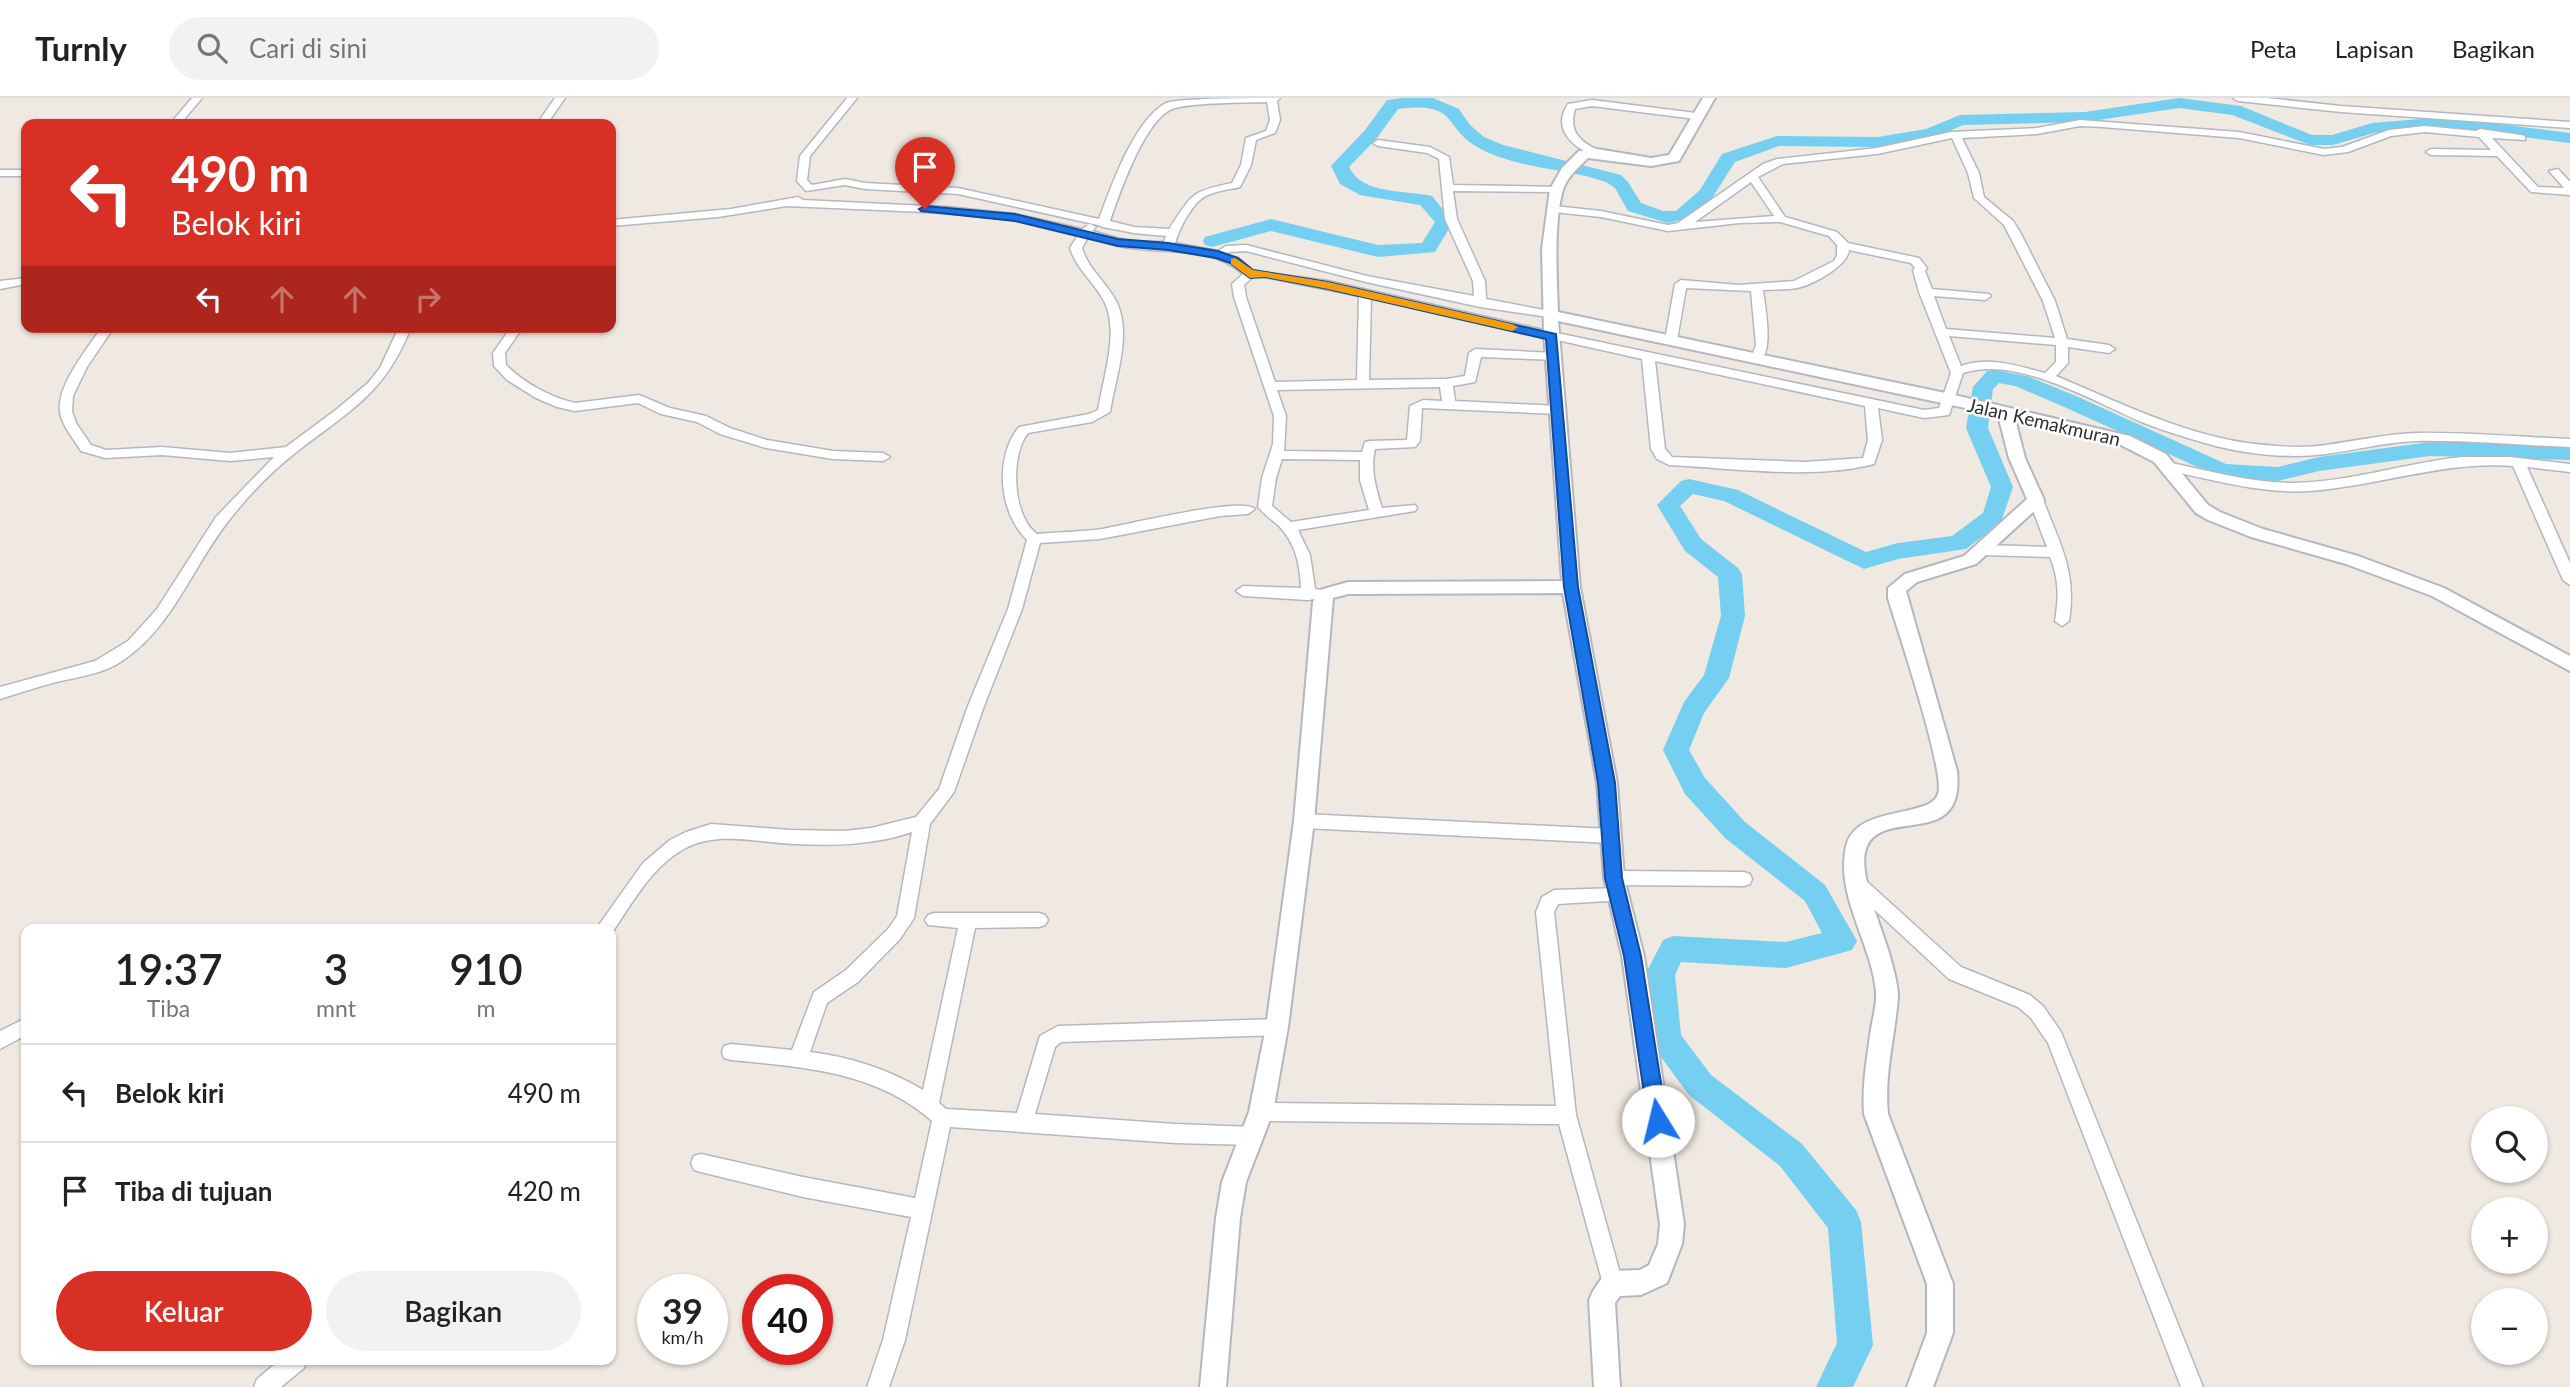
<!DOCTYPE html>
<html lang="id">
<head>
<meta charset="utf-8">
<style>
	:root { --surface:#fff; --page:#f2f2f2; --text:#222; --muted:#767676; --line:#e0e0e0; --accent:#d93025 }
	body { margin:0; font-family:Lato,sans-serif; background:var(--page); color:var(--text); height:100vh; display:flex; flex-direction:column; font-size:26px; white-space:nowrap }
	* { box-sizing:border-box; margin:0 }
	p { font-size:23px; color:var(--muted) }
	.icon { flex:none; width:38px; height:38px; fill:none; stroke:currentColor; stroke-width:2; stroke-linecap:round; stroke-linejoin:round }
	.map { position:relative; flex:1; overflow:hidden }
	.details { position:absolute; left:21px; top:826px; width:595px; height:441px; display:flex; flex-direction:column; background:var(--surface); border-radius:14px; box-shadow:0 2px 5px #0004 }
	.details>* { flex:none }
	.banner { position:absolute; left:21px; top:21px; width:595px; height:214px; border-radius:14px; box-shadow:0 2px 5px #0004; background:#d93025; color:#fff; overflow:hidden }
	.fabs { position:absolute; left:2471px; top:1008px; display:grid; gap:14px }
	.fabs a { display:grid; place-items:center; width:77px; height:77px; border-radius:50%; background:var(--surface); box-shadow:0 2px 5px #0004; font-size:35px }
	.speed { position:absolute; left:637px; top:1176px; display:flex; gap:14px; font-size:35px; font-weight:700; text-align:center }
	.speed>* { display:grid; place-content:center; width:91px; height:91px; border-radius:50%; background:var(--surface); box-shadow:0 2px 5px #0004; line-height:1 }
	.speed small { font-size:18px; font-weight:400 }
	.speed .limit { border:10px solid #d22; background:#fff; color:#111 }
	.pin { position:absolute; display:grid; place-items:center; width:60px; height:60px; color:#fff; margin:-72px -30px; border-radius:50% 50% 50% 0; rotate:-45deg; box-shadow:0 0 7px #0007 }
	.pin .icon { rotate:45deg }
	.me { position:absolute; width:77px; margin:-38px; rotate:351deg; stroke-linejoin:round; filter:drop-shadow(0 0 5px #0008) }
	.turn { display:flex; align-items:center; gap:24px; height:147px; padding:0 35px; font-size:32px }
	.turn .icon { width:91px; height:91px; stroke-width:2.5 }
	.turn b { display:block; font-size:49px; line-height:60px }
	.lanes { display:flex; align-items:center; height:66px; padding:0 35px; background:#0003; justify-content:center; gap:35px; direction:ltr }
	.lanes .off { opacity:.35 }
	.eta { display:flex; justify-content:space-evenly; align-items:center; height:119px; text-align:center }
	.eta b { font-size:42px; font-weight:600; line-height:49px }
	.action { display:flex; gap:14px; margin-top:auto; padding:14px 35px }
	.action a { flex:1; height:80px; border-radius:42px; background:var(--accent); color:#fff; font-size:28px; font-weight:600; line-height:80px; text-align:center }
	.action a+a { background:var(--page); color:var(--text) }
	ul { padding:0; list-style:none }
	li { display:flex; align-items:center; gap:21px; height:98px; padding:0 35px; border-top:2px solid var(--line) }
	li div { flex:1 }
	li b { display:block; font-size:26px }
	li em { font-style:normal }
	header { display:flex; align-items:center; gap:42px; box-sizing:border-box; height:98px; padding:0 35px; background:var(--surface); border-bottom:2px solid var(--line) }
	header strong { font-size:33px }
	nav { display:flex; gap:38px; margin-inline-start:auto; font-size:24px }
	.search { width:490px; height:63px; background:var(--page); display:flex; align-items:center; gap:18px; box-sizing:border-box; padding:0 24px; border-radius:38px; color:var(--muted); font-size:26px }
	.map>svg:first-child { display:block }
</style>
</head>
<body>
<header>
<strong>Turnly</strong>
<div class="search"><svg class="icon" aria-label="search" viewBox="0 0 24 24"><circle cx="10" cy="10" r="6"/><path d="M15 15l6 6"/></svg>Cari di sini</div>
<nav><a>Peta</a><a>Lapisan</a><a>Bagikan</a></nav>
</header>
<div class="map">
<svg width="2570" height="1289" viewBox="0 0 2570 1289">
	<rect width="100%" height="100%" fill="#efe9e1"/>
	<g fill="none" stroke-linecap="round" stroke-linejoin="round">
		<path fill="#75cff0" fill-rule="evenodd" d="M 1404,0 L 1433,0 L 1459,11 L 1470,27 L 1484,39 L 1503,47 L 1621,77 L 1628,84 L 1641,105 L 1663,113 L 1676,113 L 1700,92 L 1722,56 L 1777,38 L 1878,39 L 1926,31 L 1960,17 L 2085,14 L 2179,0 L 2241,8 L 2312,37 L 2332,37 L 2372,25 L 2445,19 L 2570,35 L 2570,45 L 2445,29 L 2374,35 L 2333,47 L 2310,47 L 2232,17 L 2179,10 L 2085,24 L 1963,27 L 1936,39 L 1878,49 L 1779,48 L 1735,64 L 1712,100 L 1689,120 L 1668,125 L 1628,113 L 1615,90 L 1606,84 C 1563,69 1509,71 1471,45 C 1461,38 1456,30 1449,21 C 1437,7 1415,9 1398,11 L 1377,40 L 1349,69 C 1362,97 1406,92 1432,98 L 1453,124 L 1435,154 L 1378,159 L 1271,133 L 1212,149 L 1205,147 L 1203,143 L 1205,139 L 1271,121 L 1378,147 L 1422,145 L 1435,124 L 1420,107 L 1360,97 L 1340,86 L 1331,68 L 1365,32 L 1387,2 Z
			M 1994,272 L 2027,278 L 2076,298 L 2226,366 L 2278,369 L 2319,359 L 2430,344 L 2570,348 L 2570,362 L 2430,358 L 2319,373 L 2278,383 L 2222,380 L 2062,308 L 2015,288 L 1999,285 L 1993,291 L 1988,330 L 2013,389 L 2001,424 L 1966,451 L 1898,461 L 1864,471 L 1724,403 L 1693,396 L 1680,408 L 1701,441 L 1738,470 L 1742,476 L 1745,518 L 1729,580 L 1704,615 L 1689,652 L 1705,680 L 1745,724 L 1825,787 L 1857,843 L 1852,852 L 1786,870 L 1681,864 L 1675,877 L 1681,937 L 1711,977 L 1802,1046 L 1856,1112 L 1861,1124 L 1873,1247 L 1853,1289 L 1816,1289 L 1837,1245 L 1828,1130 L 1780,1068 L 1689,997 L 1655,951 L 1651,941 L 1645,877 L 1663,842 L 1673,838 L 1786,844 L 1822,835 L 1805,803 L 1725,740 L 1685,696 L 1663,652 L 1684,604 L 1704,577 L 1721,518 L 1718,479 L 1685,453 L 1657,407 L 1681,383 L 1689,381 L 1738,392 L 1866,454 L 1898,445 L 1952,438 L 1983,415 L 1991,389 L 1966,330 L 1973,289 L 1987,273 Z"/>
		<defs>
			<path id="minor" d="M 192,0 L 202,0 L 180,26 L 170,26 Z
				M 555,0 L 565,0 L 547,26 L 537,26 Z
				M 847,0 L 857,0 L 810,58 L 807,82 L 812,87 L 845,81 L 865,85 L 958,90 L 1099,121 C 1111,89 1134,22 1166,5 C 1180,0 1260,0 1280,0 L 1277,3 L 1280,22 L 1275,35 L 1256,42 L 1251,67 L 1240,89 C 1228,92 1211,93 1201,101 C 1189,111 1179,132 1175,145 L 1218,153 L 1226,148 L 1246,147 L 1367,178 L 1474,198 L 1473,183 L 1445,121 L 1439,61 L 1427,55 L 1378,48 L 1373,45 L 1378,42 L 1430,49 L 1449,59 L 1453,87 L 1561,89 L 1561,93 L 1557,94 L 1453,93 L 1457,121 L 1485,183 L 1486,201 L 1555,214 L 1555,220 L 1480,209 L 1366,184 L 1246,153 L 1229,154 L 1227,157 L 1253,173 L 1328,183 L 1552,234 L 1924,312 L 1939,310 L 1951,275 L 1919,194 L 1913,172 L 1915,170 L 1911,165 L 1849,152 C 1848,168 1812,187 1797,190 C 1786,192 1774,191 1763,192 C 1765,210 1775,257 1757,265 L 1751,261 L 1756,247 L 1751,193 L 1686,190 L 1677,242 L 1675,245 L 1667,245 L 1665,242 L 1675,186 L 1681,182 L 1739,187 L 1794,183 L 1834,163 L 1837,157 L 1837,147 L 1829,138 L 1780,124 L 1739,125 L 1668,133 L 1601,119 L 1554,114 L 1548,111 L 1554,108 L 1601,113 L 1668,127 L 1678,125 L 1763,66 L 1777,61 L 1877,50 L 1951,34 L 2037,30 L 2080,22 L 2239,34 L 2324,51 L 2342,49 L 2389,32 L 2425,28 L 2476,33 L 2480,31 L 2521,37 L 2525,38 L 2525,42 L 2492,40 L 2538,89 L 2564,90 L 2549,73 L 2558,71 L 2570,84 L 2570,97 L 2531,94 L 2497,58 L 2431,57 L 2426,54 L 2431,51 L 2491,52 L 2479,39 L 2425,34 L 2391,38 L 2348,54 L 2324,57 L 2239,40 L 2102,29 L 2080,28 L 2037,36 L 1962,40 L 1979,75 L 1984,99 L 2013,123 L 2020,134 L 2055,203 L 2067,241 L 2109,247 L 2115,251 L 2109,255 L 2068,249 L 2068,265 L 2056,278 C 2118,304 2180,335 2247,345 C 2272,348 2300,351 2326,347 C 2356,343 2385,336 2416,335 C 2467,334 2519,339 2570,341 L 2570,349 C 2519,347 2467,342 2416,343 C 2385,344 2356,352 2326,356 C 2288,361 2242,356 2205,345 C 2185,339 2164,333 2144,325 C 2095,304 2017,257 1963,275 L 1949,317 L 1924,320 L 1878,310 L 1882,342 L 1874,366 C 1814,382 1731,370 1669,367 L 1657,361 L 1651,351 L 1642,261 L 1371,200 L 1369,282 L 1446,281 L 1465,278 L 1469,255 L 1475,251 L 1554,255 L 1558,256 L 1558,262 L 1481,259 L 1475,284 L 1453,288 L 1455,303 L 1559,308 L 1565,312 L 1559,316 L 1422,310 L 1420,343 L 1415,349 L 1375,351 C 1370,372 1376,390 1382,410 L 1415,407 L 1417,410 L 1415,413 L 1298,432 L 1310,457 L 1315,491 L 1322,492 L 1324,496 L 1322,500 L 1308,502 L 1243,498 L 1236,493 L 1243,488 L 1301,490 C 1300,467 1296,446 1279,428 C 1272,422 1264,416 1258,409 L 1262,380 L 1273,346 L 1274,318 L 1234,199 L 1232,186 L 1243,176 C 1211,148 1170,156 1131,150 C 1117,149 1102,143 1088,139 L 1082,150 C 1089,173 1107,184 1117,205 C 1132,237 1115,281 1110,314 L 1092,324 L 1028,335 C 1012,355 1013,401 1026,423 C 1028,428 1033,432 1037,436 C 1059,434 1081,434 1102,431 C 1126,427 1243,398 1255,411 L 1248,416 L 1220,418 L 1100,441 L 1040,445 L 1022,511 L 984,608 L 954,694 L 930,726 L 914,820 L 900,841 L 858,884 L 827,905 L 810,954 C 850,959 888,971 923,992 L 958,830 L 928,827 L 925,822 L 928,817 L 934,815 L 1039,815 L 1045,817 L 1048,822 L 1045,827 L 1039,829 L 975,830 L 939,1005 L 946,1011 L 1017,1015 L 1040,938 L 1058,928 L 1277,921 L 1283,923 L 1286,929 L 1283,935 L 1277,937 L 1061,944 L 1055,949 L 1035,1016 L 1175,1026 L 1253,1029 L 1260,1032 L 1263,1038 L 1260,1044 L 1253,1047 L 1175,1045 L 950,1029 L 905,1242 L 889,1289 L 867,1289 L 883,1242 L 911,1119 L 803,1099 L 701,1074 L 694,1072 L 691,1065 L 694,1058 L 701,1056 L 803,1079 L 915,1100 L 932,1023 C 876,973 802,969 731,962 L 724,960 L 722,954 L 724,948 L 731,946 L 792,952 L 814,894 L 846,872 L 888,831 L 897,818 L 912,734 C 874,747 834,748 795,746 C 759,745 717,732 684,751 C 651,769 632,806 611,836 L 611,831 L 596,831 L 643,765 L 670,742 L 686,734 L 711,726 L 790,732 L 845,733 L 871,730 L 916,719 L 939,691 L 968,608 L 1008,511 L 1027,442 C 999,415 994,359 1019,329 L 1089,316 L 1098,312 C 1103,280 1119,236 1105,205 C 1095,184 1077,173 1070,150 L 1078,137 L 1015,122 L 947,115 L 787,108 L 718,119 L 611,128 L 611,122 L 731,111 L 798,99 L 803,102 L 947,109 L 1015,116 L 1082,131 L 1090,126 L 1096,129 L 1092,133 L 1131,144 L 1164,144 L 1166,138 L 1134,135 L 1103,129 L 1098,127 L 958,96 L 865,91 L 845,87 L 806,93 L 797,83 L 800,58 ZM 1267,4 L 1270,22 L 1266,33 L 1246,40 L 1241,67 L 1232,85 C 1189,94 1193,96 1169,131 L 1134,129 L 1110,123 C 1119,97 1146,17 1175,10 C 1201,4 1240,5 1267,4 ZM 1952,40 L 1968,75 L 1974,100 L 2004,127 L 2043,203 L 2055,240 L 1946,231 L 1934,198 L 1985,202 L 1991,198 L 1989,196 L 1932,191 L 1925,173 L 1927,170 L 1919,160 L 1848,145 L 1837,134 L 1785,119 L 1758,79 L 1783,66 L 1877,56 ZM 1751,84 L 1774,118 L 1695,124 ZM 1253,179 L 1265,179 L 1359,198 L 1357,282 L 1275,284 L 1246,199 L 1244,187 ZM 1949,238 L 2056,247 L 2056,264 L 2045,275 C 2017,268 1990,258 1961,268 ZM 1655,263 L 1865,308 L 1868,342 L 1863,360 L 1805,364 L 1672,359 L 1665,351 ZM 1440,289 L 1442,303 L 1423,302 L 1410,308 L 1407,342 L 1370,343 L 1365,344 L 1362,354 L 1284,353 L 1286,318 L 1277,292 ZM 1282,361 L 1360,362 L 1360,382 L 1369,412 L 1291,424 L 1272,408 L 1276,380 Z
				M 2233,0 L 2266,0 L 2341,8 L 2570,24 L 2570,30 L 2341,14 L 2238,3 Z
				M 1592,2 L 1696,15 L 1701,18 L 1696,21 L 1592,8 L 1575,11 C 1568,34 1581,45 1601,53 L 1601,57 L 1597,58 C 1574,51 1551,31 1568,6 Z
				M 0,72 L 26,72 L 26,78 L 0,78 Z
				M 26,180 L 26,186 L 0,191 L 0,183 Z
				M 102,229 L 114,229 L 87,269 L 73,298 L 72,313 L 76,325 L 91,347 L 106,352 L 162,349 L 230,355 L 286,349 L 337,311 L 368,285 L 380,270 L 399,229 L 411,229 C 385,297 347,314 294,356 C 272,373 252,394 234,416 C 194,463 175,528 122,563 C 103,576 78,579 56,584 C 37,589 19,595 0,601 L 0,589 L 95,563 L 128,543 L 157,511 L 216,419 L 274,359 L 230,363 L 162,357 L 105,360 L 81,353 C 74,341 62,328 60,314 C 56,288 88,250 102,229 Z
				M 511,229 L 523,229 L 505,255 L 506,267 C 524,285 550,299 575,305 L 639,297 L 670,310 L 706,318 L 730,330 L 767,342 L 833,353 L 883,355 L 890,359 L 883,363 L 833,361 L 766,350 L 720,336 L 697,324 L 661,316 L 638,305 L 575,313 L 557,309 L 536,300 L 507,282 L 494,268 L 493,255 Z
				M 2462,359 L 2509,359 L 2570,366 L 2570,374 L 2527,369 L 2570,465 L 2570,487 L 2563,482 L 2513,368 C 2443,363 2379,388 2310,393 C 2261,396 2214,382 2166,372 L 2159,368 L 2166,364 C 2208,372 2250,385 2293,385 C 2350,384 2405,365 2462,359 Z
				M 2036,397 L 2043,402 C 2060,446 2077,474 2069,523 L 2062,528 L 2055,523 C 2059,499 2059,481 2050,459 L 1984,457 L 1977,452 L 1984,447 L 2047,449 L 2029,402 Z
				M 1304,716 L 1610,731 L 1616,733 L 1618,738 L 1616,743 L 1610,745 L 1304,730 L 1298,728 L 1296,723 L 1298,718 Z
				M 1614,773 L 1744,774 L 1750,776 L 1752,781 L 1750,786 L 1744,788 L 1614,787 L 1608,785 L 1606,780 L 1608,775 Z
				M 1857,778 L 1863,780 L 1961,869 L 2030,897 L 2043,908 L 2061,934 L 2203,1289 L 2181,1289 L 2048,945 L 2031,920 L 2018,909 L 1949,881 L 1851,790 L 1849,785 L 1851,780 Z
				M 1618,790 L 1624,792 L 1627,797 L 1624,802 L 1558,806 L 1554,814 L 1576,1017 L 1623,1186 L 1620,1193 L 1613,1196 L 1606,1193 L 1603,1186 L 1559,1026 L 1261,1023 L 1254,1020 L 1251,1014 L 1254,1008 L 1261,1005 L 1556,1008 L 1536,814 L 1542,799 L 1554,792 Z
				M 26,920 L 26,937 L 0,951 L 0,933 Z
				M 280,1262 L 307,1262 L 304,1270 L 281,1289 L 254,1289 L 257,1281 Z"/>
			<path id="tertiary" d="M 1703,0 L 1715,0 L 1679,63 L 1651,68 L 1588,60 C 1579,69 1569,77 1564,89 C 1553,119 1557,181 1558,214 L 1950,296 L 2130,338 L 2166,356 L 2208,407 L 2220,414 L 2263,431 L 2358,458 L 2444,490 L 2570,558 L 2570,573 L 2432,498 L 2346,466 L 2251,439 L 2208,422 L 2196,415 L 2154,364 L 2119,346 L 2015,321 L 2025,360 L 2044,402 L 2042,406 L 1976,466 L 1917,484 L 1906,493 L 1957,673 C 1965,752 1886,709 1867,748 C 1855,773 1885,836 1891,862 C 1894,873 1898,887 1898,899 C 1895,939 1884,976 1888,1016 L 1953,1186 L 1953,1235 L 1933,1289 L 1907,1289 L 1927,1235 L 1927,1186 L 1864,1016 C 1862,987 1867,960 1871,931 C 1873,919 1877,906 1876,894 C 1872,846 1835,798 1846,749 C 1855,706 1930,721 1938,696 C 1946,675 1897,530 1888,500 L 1888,490 L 1905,476 L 1964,458 L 2027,401 L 2009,360 L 1998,317 L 1558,223 L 1580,489 L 1617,685 L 1624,780 L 1644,858 L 1684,1126 L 1682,1146 L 1667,1185 L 1641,1197 L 1620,1198 L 1615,1205 L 1620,1289 L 1594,1289 L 1589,1202 L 1593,1193 L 1604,1177 L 1613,1173 L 1640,1172 L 1649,1167 L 1658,1146 L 1660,1126 L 1622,858 L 1604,780 L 1597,685 L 1563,495 L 1348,496 L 1333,500 L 1314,723 L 1288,929 L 1273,1014 L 1246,1084 L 1240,1120 L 1226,1289 L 1200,1289 L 1216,1120 L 1222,1084 L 1249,1014 L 1266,929 L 1294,723 L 1313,504 L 1320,492 L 1348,484 L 1562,483 L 1544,235 L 1542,151 L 1550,91 L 1562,70 L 1579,53 L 1597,51 L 1651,60 L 1669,57 Z"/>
		</defs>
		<use href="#minor" stroke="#b4b7c1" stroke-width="3"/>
		<use href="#tertiary" stroke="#b4b7c1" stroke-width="4"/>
		<use href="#minor" fill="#fff" fill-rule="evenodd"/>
		<use href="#tertiary" fill="#fff" fill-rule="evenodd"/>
	</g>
	<path fill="#1a73e8" stroke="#114b97" stroke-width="2" d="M 925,108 L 1015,116 L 1118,141 L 1168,145 L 1218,153 L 1238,160 L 1253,172 L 1328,184 L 1556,236 L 1578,489 L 1615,685 L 1622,780 L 1641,858 L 1667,1023 L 1664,1029 L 1658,1032 L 1651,1029 L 1648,1023 L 1624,858 L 1605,780 L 1598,685 L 1564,489 L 1546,241 L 1328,191 L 1265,179 L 1250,180 L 1230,165 L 1216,160 L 1168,152 L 1118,148 L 1015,123 L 921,113 L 919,111 Z"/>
	<path fill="#f59e0b" d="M 1235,160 L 1253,172 L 1328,184 L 1512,226 L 1518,229 L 1512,233 L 1328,191 L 1265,179 L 1250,180 L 1231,166 L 1231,161 Z"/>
	<g text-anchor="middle" stroke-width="5" stroke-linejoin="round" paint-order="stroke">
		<g font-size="19" fill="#2e2e2e" stroke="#fff">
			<text transform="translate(2044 324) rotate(13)" y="7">Jalan Kemakmuran</text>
		</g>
	</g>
</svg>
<div class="fabs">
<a><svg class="icon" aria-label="search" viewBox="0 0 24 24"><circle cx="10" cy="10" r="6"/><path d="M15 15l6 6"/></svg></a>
<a>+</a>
<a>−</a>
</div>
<div class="speed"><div>39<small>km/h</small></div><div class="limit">40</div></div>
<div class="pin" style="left:925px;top:111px;background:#d93025"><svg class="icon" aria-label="arrive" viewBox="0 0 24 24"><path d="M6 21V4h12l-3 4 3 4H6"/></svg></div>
<svg class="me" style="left:1658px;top:1023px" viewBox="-20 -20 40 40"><circle r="19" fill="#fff"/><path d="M0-13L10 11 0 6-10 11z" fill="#1a73e8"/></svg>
<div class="banner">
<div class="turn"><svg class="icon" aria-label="left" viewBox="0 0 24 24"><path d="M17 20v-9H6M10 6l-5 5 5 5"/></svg><div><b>490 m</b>Belok kiri</div></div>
<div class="lanes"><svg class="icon" aria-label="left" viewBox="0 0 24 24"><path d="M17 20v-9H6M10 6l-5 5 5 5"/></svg><svg class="icon off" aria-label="ahead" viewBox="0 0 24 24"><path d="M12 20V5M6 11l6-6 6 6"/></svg><svg class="icon off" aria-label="ahead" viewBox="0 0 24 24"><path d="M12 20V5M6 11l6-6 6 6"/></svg><svg class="icon off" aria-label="right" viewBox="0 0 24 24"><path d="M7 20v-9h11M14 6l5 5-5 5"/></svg></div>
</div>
<section class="details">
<div class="eta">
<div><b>19:37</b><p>Tiba</p></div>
<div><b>3</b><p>mnt</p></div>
<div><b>910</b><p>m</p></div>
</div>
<ul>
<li><svg class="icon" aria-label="left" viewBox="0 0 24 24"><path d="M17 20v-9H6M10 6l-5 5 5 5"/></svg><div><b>Belok kiri</b></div><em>490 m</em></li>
<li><svg class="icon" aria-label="arrive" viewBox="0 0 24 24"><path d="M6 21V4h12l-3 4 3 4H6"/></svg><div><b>Tiba di tujuan</b></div><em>420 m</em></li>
</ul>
<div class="action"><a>Keluar</a><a>Bagikan</a></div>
</section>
</div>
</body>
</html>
